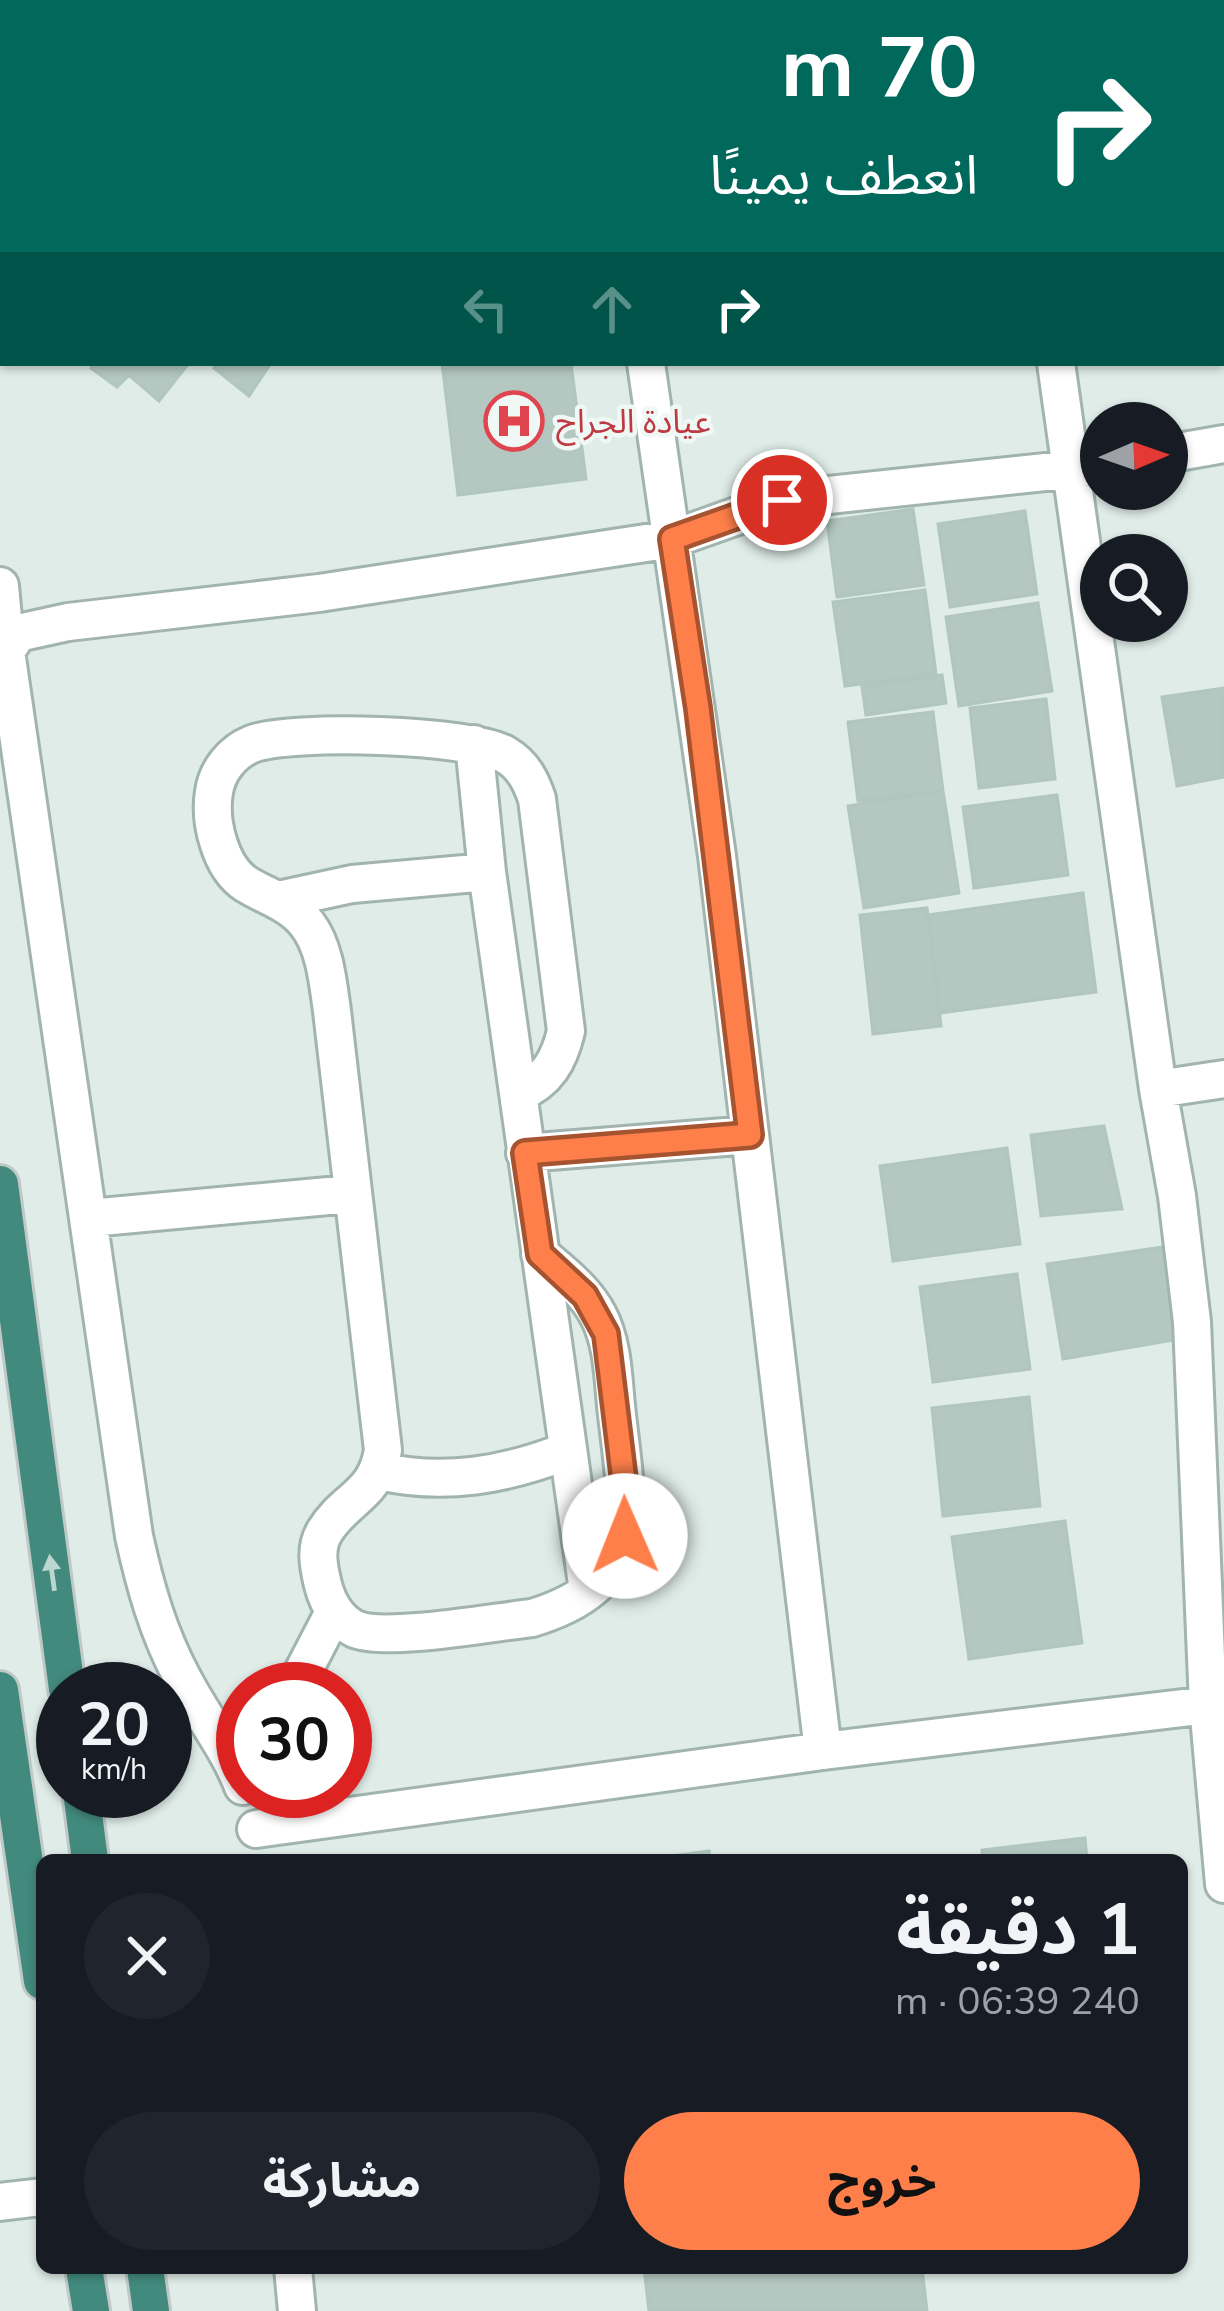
<!DOCTYPE html>
<html lang="ar">
<head>
<meta charset="utf-8">
<style>
	:root { --surface:#171b24; --page:#20242c; --text:#f1f3f6; --muted:#9ea1a6; --accent:#ff7f4a }
	body { margin:0; font-family:"Nunito Sans","Noto Sans Arabic",sans-serif; background:var(--page); color:var(--text); direction:rtl; height:100vh; display:flex; flex-direction:column; font-size:45px; white-space:nowrap }
	* { box-sizing:border-box; margin:0 }
	p { font-size:39px; color:var(--muted) }
	.icon { flex:none; width:66px; height:66px; fill:none; stroke:currentColor; stroke-width:2; stroke-linecap:round; stroke-linejoin:round }
	.map { position:relative; flex:1; overflow:hidden; direction:ltr }
	.sheet { position:absolute; left:36px; top:1854px; width:1152px; height:420px; display:flex; flex-direction:column; background:var(--surface); border-radius:18px; box-shadow:0 3px 9px #0004; direction:rtl }
	.sheet>* { flex:none }
	.hud { position:absolute; left:0px; top:0px; width:1224px; height:366px; box-shadow:0 3px 9px #0004; direction:rtl; background:#00695c; color:#fff; overflow:hidden }
	.needle { width:78px; rotate:88deg }
	.buttons { position:absolute; left:1080px; top:402px; display:grid; gap:24px }
	.buttons a { display:grid; place-items:center; width:108px; height:108px; border-radius:50%; background:var(--surface); box-shadow:0 3px 9px #0004; font-size:60px }
	.speed { position:absolute; left:36px; top:1662px; display:flex; gap:24px; font-size:60px; font-weight:700; text-align:center }
	.speed>* { display:grid; place-content:center; width:156px; height:156px; border-radius:50%; background:var(--surface); box-shadow:0 3px 9px #0004; line-height:1 }
	.speed small { font-size:30px; font-weight:400 }
	.speed .limit { border:18px solid #d22; background:#fff; color:#111 }
	.pin { position:absolute; display:grid; place-items:center; width:102px; height:102px; color:#fff; margin:-51px; border:6px solid #fff; border-radius:50%; box-shadow:0 3px 12px #0007 }
	.me { position:absolute; width:132px; margin:-66px; rotate:359deg; stroke-linejoin:round; filter:drop-shadow(0 0 9px #0008) }
	.turn { display:flex; align-items:center; gap:42px; height:252px; padding:0 48px; font-size:54px }
	.turn .icon { width:156px; height:156px; stroke-width:2.5 }
	.turn b { display:block; font-size:84px; line-height:102px }
	.lanes { display:flex; align-items:center; height:114px; padding:0 48px; background:#0003; justify-content:center; gap:60px; direction:ltr }
	.lanes .off { opacity:.35 }
	.round { display:grid; place-items:center; flex:none; width:126px; height:126px; border-radius:63px; background:var(--page) }
	.head { display:flex; align-items:center; justify-content:space-between; height:204px; padding:0 48px }
	h1 { font-size:72px; font-weight:700; line-height:90px }
	.action { display:flex; gap:24px; margin-top:auto; padding:24px 48px }
	.action a { flex:1; height:138px; border-radius:72px; background:var(--accent); color:#111; font-size:48px; font-weight:700; line-height:138px; text-align:center }
	.action a+a { background:var(--page); color:var(--text) }
	.map>svg:first-child { display:block }
</style>
</head>
<body>
<div class="map">
<svg width="1224" height="2311" viewBox="0 0 1224 2311">
	<rect width="100%" height="100%" fill="#dfece7"/>
	<path fill="#b4c7c0" stroke="#b0c6be" stroke-width="3" d="M 94,363 L 189,363 L 159,401 L 129,375 L 117,387 L 91,368 Z
		M 218,363 L 271,363 L 249,396 L 214,368 Z
		M 442,363 L 571,363 L 586,479 L 458,495 Z
		M 913,509 L 924,585 L 837,597 L 827,521 Z
		M 1025,511 L 1037,594 L 950,607 L 938,524 Z
		M 925,590 L 936,674 L 845,686 L 833,602 Z
		M 1038,603 L 1052,691 L 959,706 L 946,617 Z
		M 942,675 L 946,703 L 866,715 L 862,687 Z
		M 1224,688 L 1224,777 L 1177,786 L 1162,697 Z
		M 1046,699 L 1055,779 L 979,788 L 970,708 Z
		M 933,712 L 943,791 L 858,801 L 848,722 Z
		M 943,791 L 959,893 L 864,908 L 848,806 Z
		M 1057,795 L 1068,875 L 974,888 L 963,807 Z
		M 1083,893 L 1096,992 L 940,1013 L 928,915 Z
		M 927,908 L 941,1026 L 873,1034 L 860,915 Z
		M 1104,1126 L 1122,1209 L 1041,1216 L 1031,1135 Z
		M 1007,1148 L 1020,1244 L 893,1261 L 880,1166 Z
		M 1163,1247 L 1179,1339 L 1063,1359 L 1047,1264 Z
		M 1017,1274 L 1030,1369 L 933,1382 L 920,1287 Z
		M 1029,1397 L 1040,1506 L 943,1516 L 932,1408 Z
		M 1065,1521 L 1082,1643 L 969,1659 L 952,1537 Z
		M 1085,1838 L 1087,1860 L 983,1860 L 982,1850 Z
		M 709,1851 L 710,1860 L 642,1860 Z
		M 644,2268 L 922,2268 L 927,2311 L 649,2311 Z"/>
	<g fill="none" stroke-linecap="round" stroke-linejoin="round">
		<defs>
			<path id="minor" d="M 598,0 L 599,3
				M 1004,0 L 1005,3
				M 0,172 L 3,169
				M 646,363 L 717,856 L 823,1751
				M 1056,363 L 1158,1089 L 1177,1196 L 1192,1322 L 1208,1705 L 1224,1884
				M 1167,454 L 1224,444
				M 0,586 L 6,651
				M 474,744 L 487,872 L 588,1591
				M 278,900 L 352,884 L 487,872
				M 1158,1089 L 1224,1079
				M 519,1093 C 547,1081 559,1061 566,1031 L 537,799 C 531,781 523,765 506,755 C 472,734 290,729 252,744 C 232,752 217,771 214,792 C 209,821 220,867 246,884 C 267,897 291,903 307,924 C 325,947 328,983 332,1011 L 383,1450 C 376,1496 345,1498 325,1531 C 314,1548 319,1568 323,1585 C 328,1604 337,1620 355,1629 C 385,1642 494,1622 532,1618 C 647,1583 628,1512 617,1415 C 613,1382 614,1345 598,1315 C 585,1290 561,1272 540,1254
				M 525,1153 L 750,1135
				M 90,1218 L 350,1194
				M 379,1471 C 445,1486 505,1475 567,1451
				M 294,1689 L 334,1612
				M 243,1786 C 228,1747 202,1716 183,1679 C 158,1633 145,1586 134,1536 L 6,651 L 18,633 L 68,622 L 319,593 L 672,539 L 782,500 L 1101,466
				M 256,1829 L 823,1751 L 1208,1705
				M 0,2202 L 42,2197
				M 293,2268 L 297,2311"/>
			<path id="trunk" d="M 0,1184 L 67,1689
				M 0,1690 L 42,1981
				M 81,1791 L 90,1860
				M 84,2268 L 91,2311
				M 145,2268 L 151,2311"/>
		</defs>
		<use href="#minor" stroke="#a1b4af" stroke-width="42"/>
		<use href="#trunk" stroke="#c0c9c7" stroke-width="42"/>
		<use href="#minor" stroke="#fff" stroke-width="36"/>
		<use href="#trunk" stroke="#428a7d" stroke-width="36"/>
	</g>
	<defs><path id="oneway-solid" d="M-6-.8H1V-3.2L6.5 0L1 3.2V.8H-6Z" transform="scale(3)"/></defs>
	<use fill="#bbd7d0" href="#oneway-solid" transform="translate(52 1573) rotate(-98)"/>
	<g fill="none" stroke-linecap="round" stroke-linejoin="round">
		<defs>
			<path id="route" d="M 625,1536 L 626,1497 L 606,1334 L 585,1296 L 540,1254 L 525,1153 L 750,1135 L 698,708 L 672,539 L 782,500"/>
		</defs>
		<use href="#route" stroke="#a65330" stroke-width="30"/>
		<use href="#route" stroke="#ff7f4a" stroke-width="21"/>
	</g>
	<defs>
		<symbol id="hospital-ring" viewBox="-11 -11 22 22"><circle r="9.5" fill="#eff8f4" stroke="#e0444e" stroke-width="1.5"/><path d="M-5-5h3v3.5h4V-5h3V5h-3V1.5h-4V5h-3Z" fill="#e0444e"/></symbol>
	</defs>
	<g fill-rule="evenodd">
		<use href="#hospital-ring" x="481" y="388" width="66" height="66"/>
	</g>
	<g text-anchor="middle" stroke-width="9" stroke-linejoin="round" paint-order="stroke">
		<g font-size="33" fill="#be3a42" stroke="#eff8f4" text-anchor="start">
			<text x="556" y="433">عيادة الجراح</text>
		</g>
	</g>
</svg>
<div class="buttons">
<a><svg class="needle" viewBox="-14 -14 28 28"><path d="M0-13l5 13h-10z" fill="#e53935"/><path d="M0 13l5-13h-10z" fill="#9ea1a6"/></svg></a>
<a><svg class="icon" aria-label="search" viewBox="0 0 24 24"><circle cx="10" cy="10" r="6"/><path d="M15 15l6 6"/></svg></a>
</div>
<div class="speed"><div>20<small>km/h</small></div><div class="limit">30</div></div>
<div class="pin" style="left:782px;top:500px;background:#d93025"><svg class="icon" aria-label="arrive" viewBox="0 0 24 24"><path d="M6 21V4h12l-3 4 3 4H6"/></svg></div>
<svg class="me" style="left:625px;top:1536px" viewBox="-20 -20 40 40"><circle r="19" fill="#fff"/><path d="M0-13L10 11 0 6-10 11z" fill="#ff7f4a"/></svg>
<div class="hud">
<div class="turn"><svg class="icon" aria-label="right" viewBox="0 0 24 24"><path d="M7 20v-9h11M14 6l5 5-5 5"/></svg><div><b>70 m</b>انعطف يمينًا</div></div>
<div class="lanes"><svg class="icon off" aria-label="left" viewBox="0 0 24 24"><path d="M17 20v-9H6M10 6l-5 5 5 5"/></svg><svg class="icon off" aria-label="ahead" viewBox="0 0 24 24"><path d="M12 20V5M6 11l6-6 6 6"/></svg><svg class="icon" aria-label="right" viewBox="0 0 24 24"><path d="M7 20v-9h11M14 6l5 5-5 5"/></svg></div>
</div>
<section class="sheet">
<div class="head"><div><h1>1 دقيقة</h1><p>240 m · 06:39</p></div><a class="round"><svg class="icon" aria-label="close" viewBox="0 0 24 24"><path d="M6 6l12 12M18 6L6 18"/></svg></a></div>
<div class="action"><a>خروج</a><a>مشاركة</a></div>
</section>
</div>
</body>
</html>
